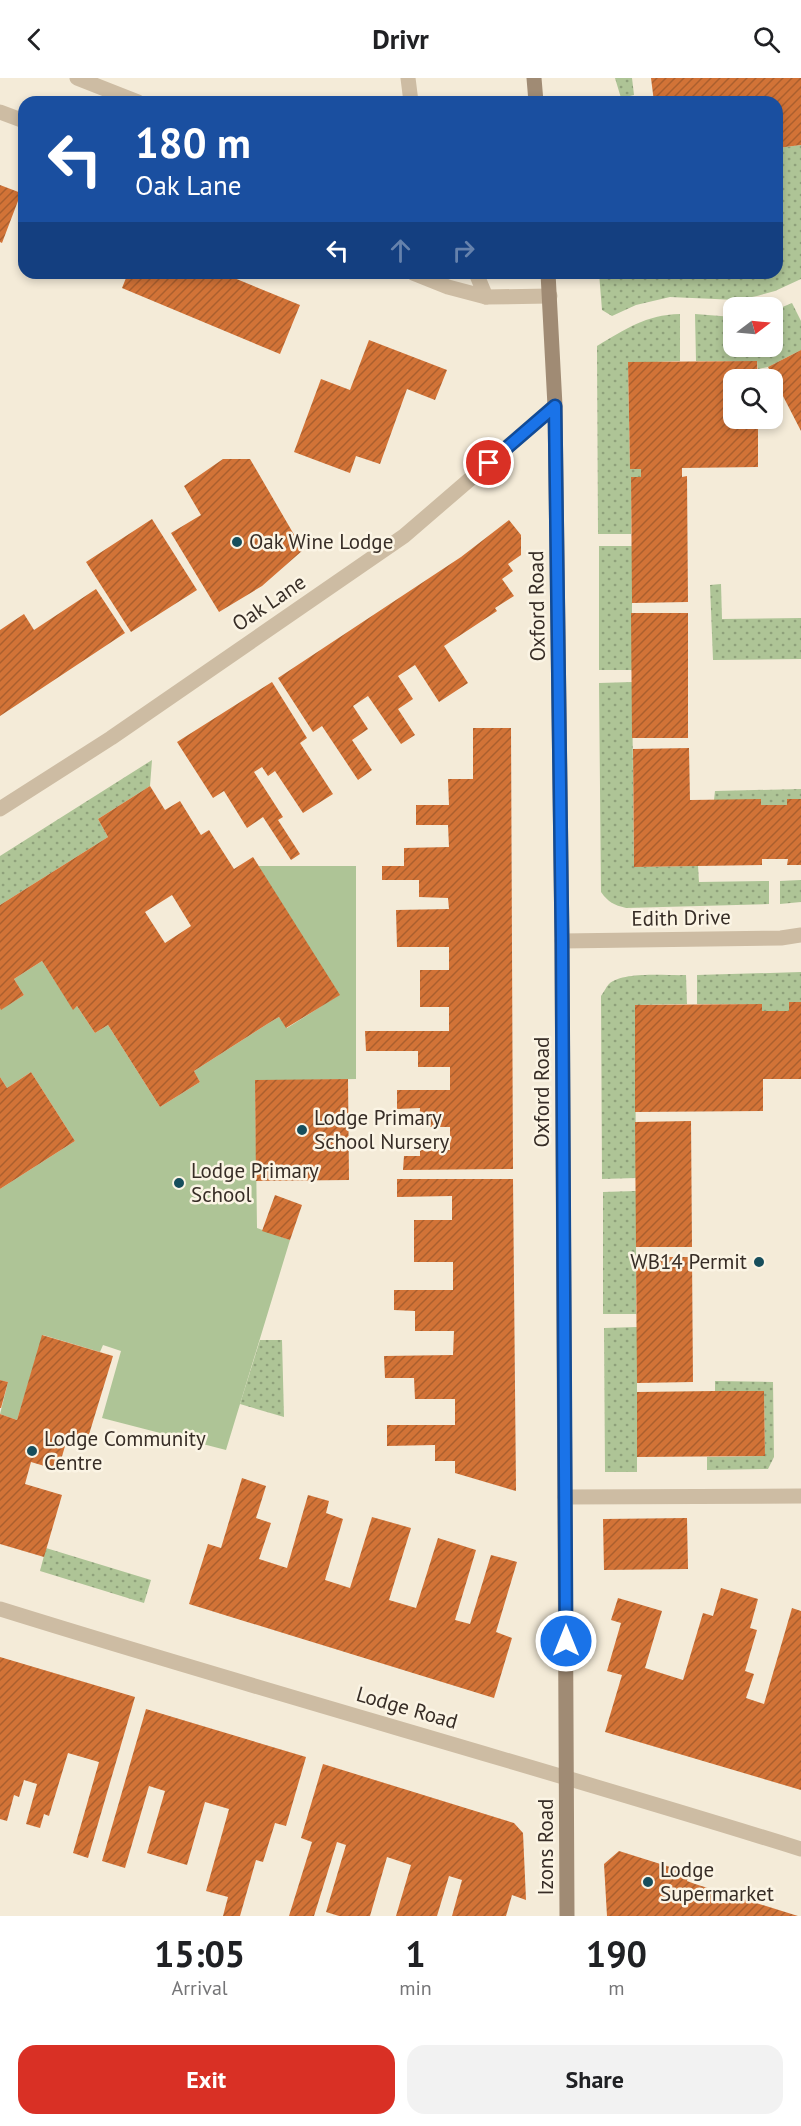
<!DOCTYPE html>
<html lang="en">
<head>
<meta charset="utf-8">
<style>
	:root { --surface:#fff; --page:#f2f2f2; --text:#202124; --muted:#757577; --accent:#d93025 }
	body { margin:0; font-family:"PT Sans",sans-serif; background:var(--page); color:var(--text); height:100vh; display:flex; flex-direction:column; font-size:22px; white-space:nowrap }
	* { box-sizing:border-box; margin:0 }
	p { font-size:20px; color:var(--muted) }
	.icon { flex:none; width:33px; height:33px; fill:none; stroke:currentColor; stroke-width:2; stroke-linecap:round; stroke-linejoin:round }
	.map { position:relative; height:1838px; overflow:hidden }
	.side { display:flex; flex-direction:column; background:var(--surface); flex:1 }
	.side>* { flex:none }
	.banner { position:absolute; left:18px; top:18px; width:765px; height:183px; border-radius:18px; box-shadow:0 3px 9px #0003; background:#1a4fa0; color:#fff; overflow:hidden }
	.needle { width:39px; rotate:74deg }
	.buttons { position:absolute; left:723px; top:219px; display:grid; gap:12px }
	.buttons a { display:grid; place-items:center; width:60px; height:60px; border-radius:12px; background:var(--surface); box-shadow:0 3px 9px #0003; font-size:30px }
	.pin { position:absolute; display:grid; place-items:center; width:51px; height:51px; color:#fff; margin:-26px; border:3px solid #fff; border-radius:50%; box-shadow:0 2px 6px #0007 }
	.me { position:absolute; width:66px; margin:-33px; rotate:0deg; stroke-linejoin:round; filter:drop-shadow(0 0 4px #0008) }
	.turn { display:flex; align-items:center; gap:21px; height:126px; padding:0 18px; font-size:27px }
	.turn .icon { width:78px; height:78px; stroke-width:2.5 }
	.turn b { display:block; font-size:42px; line-height:51px }
	.lanes { display:flex; align-items:center; height:57px; padding:0 18px; background:#0003; justify-content:center; gap:30px; direction:ltr }
	.lanes .off { opacity:.35 }
	.eta { display:flex; justify-content:space-evenly; align-items:center; height:102px; text-align:center }
	.eta b { font-size:36px; font-weight:800; line-height:42px }
	.action { display:flex; gap:12px; margin-top:auto; padding:12px 18px }
	.action a { flex:1; height:69px; border-radius:18px; background:var(--accent); color:#fff; font-size:24px; font-weight:800; line-height:69px; text-align:center }
	.action a+a { background:var(--page); color:var(--text) }
	header { display:flex; justify-content:space-between; align-items:center; height:78px; padding:0 18px; background:var(--surface); font-size:27px; font-weight:800 }
	.map>svg:first-child { display:block }
</style>
</head>
<body>
<header><svg class="icon" aria-label="back" viewBox="0 0 24 24"><path d="M15 5l-7 7 7 7"/></svg>Drivr<svg class="icon" aria-label="search" viewBox="0 0 24 24"><circle cx="10" cy="10" r="6"/><path d="M15 15l6 6"/></svg></header>
<div class="map">
<svg width="801" height="1838" viewBox="0 0 801 1838">
	<defs>
		<pattern id="grass-dots" width="8" height="8" patternUnits="userSpaceOnUse" patternTransform="scale(1.5)"><rect width="8" height="8" fill="#aec496"/><path d="M2 2h.1M6 6h.1" fill="none" stroke="#8ea07a" stroke-width="1.8" stroke-linecap="round"/></pattern>
		<pattern id="building-hatch" width="6" height="6" patternUnits="userSpaceOnUse" patternTransform="scale(1.5)"><rect width="6" height="6" fill="#d27337"/><path d="M-1 1l2-2M0 6l6-6M5 7l2-2" fill="none" stroke="#ab5f2e"/></pattern>
	</defs>
	<rect width="100%" height="100%" fill="#f4ebd8"/>
	<path fill="url(#grass-dots)" d="M 615,0 L 632,0 L 634,17 L 621,20 Z
		M 801,67 L 801,201 L 775,213 L 757,218 L 737,222 L 670,219 L 636,227 L 612,238 L 602,232 L 599,195 L 777,195 L 777,70 Z
		M 792,225 L 801,243 L 801,272 L 768,289 L 758,291 L 757,283 L 696,283 L 695,236 L 733,239 L 734,268 L 772,268 L 773,233 Z
		M 680,236 L 680,283 L 628,285 L 630,390 L 641,391 L 641,399 L 631,399 L 631,456 L 598,456 L 597,268 C 626,251 645,237 680,236 Z
		M 599,468 L 632,468 L 632,592 L 599,592 Z
		M 721,506 L 722,541 L 801,540 L 801,581 L 713,582 L 710,507 Z
		M 632,604 L 634,789 L 698,788 L 699,804 L 769,803 L 769,826 L 626,830 C 614,827 608,824 601,814 L 599,605 Z
		M 152,682 L 150,708 L 98,741 L 108,759 L 0,827 L 0,778 Z
		M 801,711 L 801,721 L 787,721 L 787,727 L 761,727 L 714,722 L 715,713 Z
		M 801,802 L 801,824 L 780,826 L 780,803 Z
		M 801,894 L 801,924 L 789,924 L 789,933 L 762,933 L 762,926 L 697,926 L 697,897 Z
		M 686,897 L 687,926 L 635,927 L 636,1100 L 602,1101 L 601,918 C 604,914 606,909 609,906 C 623,893 668,898 686,897 Z
		M 636,1113 L 636,1236 L 603,1236 L 603,1114 Z
		M 637,1249 L 637,1394 L 605,1394 L 604,1250 Z
		M 260,1262 L 282,1262 L 284,1339 L 240,1326 Z
		M 715,1303 L 773,1304 L 774,1379 L 768,1391 L 707,1392 L 707,1379 L 765,1378 L 764,1313 L 715,1313 Z
		M 46,1470 L 151,1502 L 144,1525 L 40,1493 Z"/>
	<path fill="#aec496" d="M 258,788 L 356,788 L 356,1001 L 255,1003 L 257,1150 L 290,1162 L 226,1372 L 102,1340 L 121,1273 L 103,1267 L 100,1274 L 43,1257 L 17,1342 L 0,1336 L 8,1304 L 0,1302 L 0,1111 L 75,1063 L 31,994 L 7,1010 L 0,999 L 0,930 L 2,931 L 24,917 L 14,901 L 42,883 L 73,931 L 77,928 L 95,955 L 108,947 L 160,1029 L 200,1004 L 194,993 L 272,943 L 279,939 L 287,950 L 339,917 Z"/>
	<path fill="url(#building-hatch)" fill-rule="evenodd" d="M 651,0 L 801,0 L 801,67 L 777,70 L 777,24 L 654,24 Z
		M 0,107 L 21,115 L 2,165 L 0,164 Z
		M 85,195 L 103,195 L 101,201 Z
		M 128,195 L 222,195 L 300,227 L 280,276 L 122,210 Z
		M 369,262 L 447,292 L 435,322 L 407,311 L 380,386 L 356,378 L 350,395 L 294,374 L 321,301 L 350,312 Z
		M 801,272 L 801,353 L 768,289 Z
		M 757,283 L 758,302 L 734,302 L 734,340 L 758,340 L 758,389 L 682,390 L 682,399 L 687,398 L 688,524 L 632,525 L 631,399 L 641,399 L 641,391 L 630,391 L 628,284 Z
		M 223,381 L 250,381 L 303,472 L 262,508 L 219,534 L 171,455 L 201,437 L 184,408 Z
		M 152,441 L 197,512 L 131,554 L 86,484 Z
		M 509,442 L 521,457 L 521,477 L 508,486 L 513,493 L 502,501 L 514,518 L 495,530 L 497,533 L 444,568 L 468,605 L 439,624 L 415,587 L 398,598 L 413,621 L 398,631 L 415,657 L 401,666 L 368,618 L 353,628 L 368,651 L 352,662 L 372,692 L 358,702 L 322,648 L 313,654 L 278,600 L 461,479 Z
		M 96,511 L 125,555 L 0,638 L 0,552 L 24,536 L 34,552 Z
		M 631,535 L 688,535 L 688,660 L 632,660 Z
		M 272,604 L 307,660 L 300,665 L 333,716 L 303,735 L 275,693 L 268,698 L 262,689 L 254,694 L 283,739 L 278,742 L 300,776 L 291,782 L 263,739 L 247,750 L 224,713 L 213,720 L 177,664 Z
		M 473,650 L 511,650 L 513,1091 L 403,1092 L 404,1078 L 420,1078 L 420,1072 L 450,1072 L 450,1049 L 419,1049 L 420,1030 L 397,1031 L 397,1012 L 450,1012 L 450,989 L 418,989 L 418,973 L 366,973 L 365,953 L 449,953 L 449,929 L 420,929 L 420,892 L 449,892 L 449,869 L 397,869 L 396,832 L 449,831 L 448,820 L 419,819 L 419,802 L 382,802 L 382,788 L 404,788 L 404,770 L 449,769 L 448,747 L 416,747 L 416,727 L 449,727 L 448,701 L 473,701 Z
		M 689,670 L 690,722 L 761,721 L 761,727 L 787,727 L 787,721 L 801,721 L 801,787 L 787,787 L 788,781 L 762,781 L 762,787 L 634,789 L 633,671 Z
		M 150,708 L 165,732 L 180,723 L 201,757 L 209,752 L 234,791 L 253,779 L 340,917 L 286,950 L 279,939 L 272,943 L 194,993 L 200,1004 L 160,1029 L 108,947 L 95,955 L 77,928 L 73,932 L 42,883 L 14,901 L 24,917 L 1,932 L 0,930 L 0,827 L 108,759 L 98,741 ZM 172,817 L 191,848 L 165,865 L 145,834 Z
		M 789,924 L 801,924 L 801,1001 L 763,1001 L 763,1033 L 635,1034 L 635,927 L 762,926 L 762,933 L 789,933 Z
		M 31,994 L 75,1063 L 0,1111 L 0,999 L 7,1010 Z
		M 348,1001 L 349,1102 L 256,1103 L 255,1002 Z
		M 691,1043 L 692,1169 L 636,1169 L 635,1044 Z
		M 397,1101 L 513,1101 L 516,1413 L 455,1395 L 455,1383 L 435,1383 L 435,1367 L 387,1368 L 387,1347 L 455,1347 L 455,1321 L 415,1321 L 414,1300 L 385,1300 L 384,1278 L 453,1277 L 454,1253 L 415,1253 L 415,1233 L 394,1232 L 394,1212 L 453,1212 L 453,1184 L 414,1184 L 414,1142 L 452,1142 L 452,1118 L 397,1119 Z
		M 275,1117 L 302,1127 L 290,1162 L 262,1153 Z
		M 636,1179 L 692,1179 L 693,1304 L 637,1305 Z
		M 42,1257 L 113,1278 L 87,1363 L 68,1358 L 58,1392 L 31,1384 L 25,1406 L 62,1417 L 44,1479 L 0,1466 L 0,1336 L 17,1342 Z
		M 0,1302 L 8,1304 L 1,1330 L 0,1330 Z
		M 715,1313 L 764,1313 L 765,1378 L 637,1379 L 637,1314 Z
		M 242,1400 L 266,1408 L 256,1440 L 271,1445 L 259,1481 L 287,1490 L 308,1417 L 329,1423 L 326,1435 L 343,1441 L 325,1502 L 350,1510 L 372,1439 L 411,1450 L 389,1522 L 416,1530 L 438,1460 L 476,1472 L 455,1542 L 470,1546 L 491,1477 L 517,1484 L 496,1554 L 512,1560 L 494,1620 L 189,1526 L 208,1466 L 221,1470 Z
		M 687,1440 L 688,1491 L 604,1492 L 603,1441 Z
		M 721,1510 L 758,1521 L 750,1550 L 757,1552 L 745,1593 L 754,1596 L 746,1620 L 764,1626 L 792,1530 L 801,1533 L 801,1712 L 605,1654 L 622,1597 L 607,1593 L 621,1545 L 611,1542 L 618,1520 L 662,1533 L 645,1590 L 683,1602 L 703,1535 L 713,1538 Z
		M 0,1579 L 135,1619 L 88,1780 L 73,1775 L 99,1684 L 68,1675 L 49,1738 L 44,1736 L 40,1750 L 26,1746 L 37,1706 L 24,1702 L 19,1719 L 14,1717 L 7,1743 L 0,1741 Z
		M 146,1631 L 306,1679 L 286,1748 L 275,1745 L 263,1784 L 256,1782 L 240,1838 L 223,1838 L 228,1819 L 206,1813 L 229,1731 L 205,1724 L 187,1787 L 147,1775 L 165,1713 L 149,1708 L 125,1790 L 102,1783 Z
		M 323,1686 L 514,1745 L 523,1755 L 526,1822 L 512,1817 L 506,1838 L 452,1838 L 462,1802 L 449,1798 L 437,1838 L 396,1838 L 411,1787 L 387,1779 L 370,1838 L 339,1838 L 326,1834 L 346,1767 L 337,1764 L 314,1838 L 289,1838 L 312,1764 L 301,1760 Z
		M 619,1773 L 689,1795 L 687,1803 L 695,1806 L 798,1838 L 607,1838 L 604,1786 Z"/>
	<g fill="none" stroke-linecap="round" stroke-linejoin="round">
		<path stroke="#cdbca3" stroke-width="15" d="M 77,0 L 138,24
			M 408,0 L 411,24
			M 476,195 L 486,219
			M 565,1419 L 801,1418"/>
		<path stroke="#cdbca3" stroke-width="15" d="M 0,34 L 24,43
			M 413,195 L 448,209 L 486,219 L 550,218
			M 0,731 L 111,660 L 404,458 L 555,328
			M 562,863 L 781,860 L 801,857
			M 0,1531 C 266,1614 535,1688 801,1771"/>
		<path stroke="#a08b74" stroke-width="15" d="M 534,0 L 536,24
			M 548,195 L 555,328 L 562,863 L 567,1838"/>
	</g>
	<g fill="none" stroke-linecap="round" stroke-linejoin="round">
		<defs>
			<path id="route" d="M 489,385 L 555,328 L 562,863 L 566,1563"/>
		</defs>
		<use href="#route" stroke="#114b97" stroke-width="15"/>
		<use href="#route" stroke="#1a73e8" stroke-width="10"/>
	</g>
	<g fill="#174e5c" stroke="#fbf4e4" stroke-width="2">
		<circle cx="237" cy="464" r="6"/>
		<circle cx="302" cy="1052" r="6"/>
		<circle cx="179" cy="1105" r="6"/>
		<circle cx="759" cy="1184" r="6"/>
		<circle cx="32" cy="1373" r="6"/>
		<circle cx="648" cy="1804" r="6"/>
	</g>
	<g text-anchor="middle" stroke-width="5" stroke-linejoin="round" paint-order="stroke">
		<g font-size="21" fill="#372d26" stroke="#fbf4e4" text-anchor="start">
			<text x="249" y="471">Oak Wine Lodge</text>
			<text x="314" y="1047">Lodge Primary<tspan x="314" dy="24">School Nursery</tspan></text>
			<text x="191" y="1100">Lodge Primary<tspan x="191" dy="24">School</tspan></text>
			<text x="747" y="1191" text-anchor="end">WB14 Permit</text>
			<text x="44" y="1368">Lodge Community<tspan x="44" dy="24">Centre</tspan></text>
			<text x="660" y="1799">Lodge<tspan x="660" dy="24">Supermarket</tspan></text>
		</g>
		<g font-size="21" fill="#372d26" stroke="#fbf4e4">
			<text transform="translate(269 525) rotate(-34)" y="7">Oak Lane</text>
			<text transform="translate(537 528) rotate(-91)" y="7">Oxford Road</text>
			<text transform="translate(681 840) rotate(-1)" y="7">Edith Drive</text>
			<text transform="translate(542 1014) rotate(-90)" y="7">Oxford Road</text>
			<text transform="translate(407 1630) rotate(16)" y="7">Lodge Road</text>
			<text transform="translate(546 1769) rotate(-90)" y="7">Izons Road</text>
		</g>
	</g>
</svg>
<div class="buttons">
<a><svg class="needle" viewBox="-14 -14 28 28"><path d="M0-13l5 13h-10z" fill="#e53935"/><path d="M0 13l5-13h-10z" fill="#757577"/></svg></a>
<a><svg class="icon" aria-label="search" viewBox="0 0 24 24"><circle cx="10" cy="10" r="6"/><path d="M15 15l6 6"/></svg></a>
</div>
<div class="pin" style="left:489px;top:385px;background:#d93025"><svg class="icon" aria-label="arrive" viewBox="0 0 24 24"><path d="M6 21V4h12l-3 4 3 4H6"/></svg></div>
<svg class="me" style="left:566px;top:1563px" viewBox="-20 -20 40 40"><circle r="17" fill="#1a73e8" stroke="#fff" stroke-width="3"/><path d="M0-11L8 9 0 5-8 9z" fill="#fff"/></svg>
<div class="banner">
<div class="turn"><svg class="icon" aria-label="left" viewBox="0 0 24 24"><path d="M17 20v-9H6M10 6l-5 5 5 5"/></svg><div><b>180 m</b>Oak Lane</div></div>
<div class="lanes"><svg class="icon" aria-label="left" viewBox="0 0 24 24"><path d="M17 20v-9H6M10 6l-5 5 5 5"/></svg><svg class="icon off" aria-label="ahead" viewBox="0 0 24 24"><path d="M12 20V5M6 11l6-6 6 6"/></svg><svg class="icon off" aria-label="right" viewBox="0 0 24 24"><path d="M7 20v-9h11M14 6l5 5-5 5"/></svg></div>
</div>
</div>
<section class="side">
<div class="eta">
<div><b>15:05</b><p>Arrival</p></div>
<div><b>1</b><p>min</p></div>
<div><b>190</b><p>m</p></div>
</div>
<div class="action"><a>Exit</a><a>Share</a></div>
</section>
</body>
</html>
